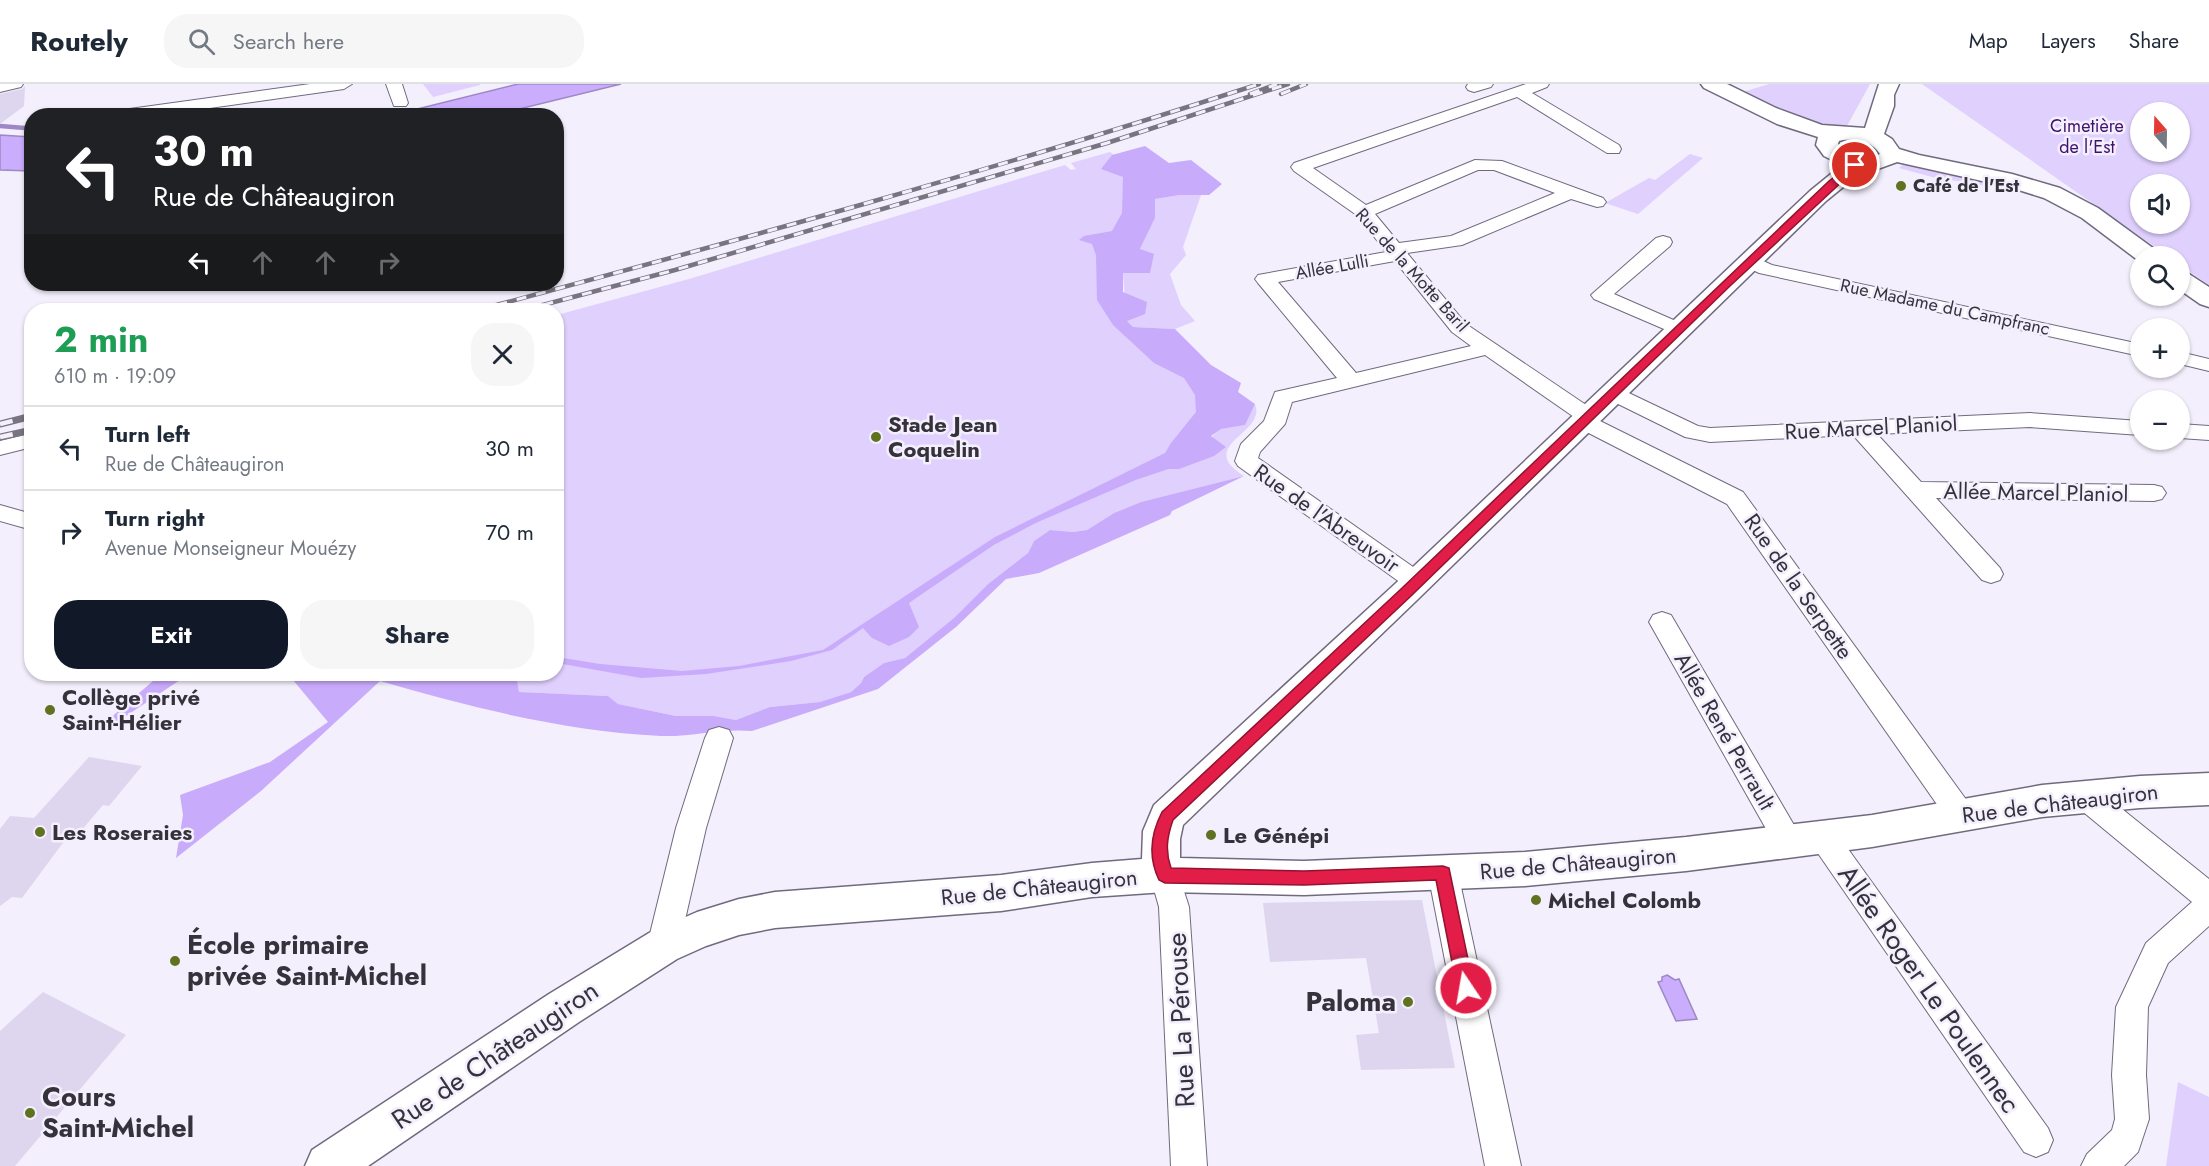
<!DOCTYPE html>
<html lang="en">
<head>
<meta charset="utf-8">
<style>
	:root { --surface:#fff; --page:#f6f6f7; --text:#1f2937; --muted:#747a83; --line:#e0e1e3; --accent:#111827 }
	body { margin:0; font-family:Jost,sans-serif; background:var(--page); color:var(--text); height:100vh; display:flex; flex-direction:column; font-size:22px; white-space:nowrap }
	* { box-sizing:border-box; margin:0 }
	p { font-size:20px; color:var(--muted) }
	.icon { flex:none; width:33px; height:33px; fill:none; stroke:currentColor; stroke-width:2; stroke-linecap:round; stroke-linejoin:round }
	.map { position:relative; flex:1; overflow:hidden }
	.panel { position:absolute; left:24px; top:219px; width:540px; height:378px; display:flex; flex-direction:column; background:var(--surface); border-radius:24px; box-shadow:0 2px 4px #0004 }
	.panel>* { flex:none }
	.banner { position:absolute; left:24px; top:24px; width:540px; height:183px; border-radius:24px; box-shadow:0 2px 4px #0004; background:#202124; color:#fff; overflow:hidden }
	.needle { width:39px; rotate:340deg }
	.controls { position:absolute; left:2130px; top:18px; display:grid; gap:12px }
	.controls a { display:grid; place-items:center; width:60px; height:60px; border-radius:50%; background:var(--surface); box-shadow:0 2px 4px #0004; font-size:30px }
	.pin { position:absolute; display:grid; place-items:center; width:51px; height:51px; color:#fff; margin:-26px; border:3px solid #fff; border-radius:50%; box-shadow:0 2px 6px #0007 }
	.me { position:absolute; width:66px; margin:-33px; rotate:348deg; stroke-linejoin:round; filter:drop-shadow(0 0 4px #0008) }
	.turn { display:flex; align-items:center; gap:21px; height:126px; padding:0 30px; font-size:27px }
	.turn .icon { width:78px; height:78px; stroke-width:2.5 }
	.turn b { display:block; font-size:42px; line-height:51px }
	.lanes { display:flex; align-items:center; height:57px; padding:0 30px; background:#0003; justify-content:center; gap:30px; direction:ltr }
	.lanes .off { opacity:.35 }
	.round { display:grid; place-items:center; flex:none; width:63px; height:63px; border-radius:24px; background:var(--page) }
	.headline { display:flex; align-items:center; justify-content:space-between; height:102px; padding:0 30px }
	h1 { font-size:36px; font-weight:700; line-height:45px; color:#1e9e55 }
	.cta { display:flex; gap:12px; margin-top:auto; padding:12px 30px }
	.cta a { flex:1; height:69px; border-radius:24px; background:var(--accent); color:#fff; font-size:24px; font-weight:700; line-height:69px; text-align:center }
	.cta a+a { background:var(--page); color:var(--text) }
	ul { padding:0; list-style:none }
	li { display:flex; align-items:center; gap:18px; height:84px; padding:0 30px; border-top:2px solid var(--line) }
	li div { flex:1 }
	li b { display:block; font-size:22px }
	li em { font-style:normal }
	header { display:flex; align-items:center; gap:36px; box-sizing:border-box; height:84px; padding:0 30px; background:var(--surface); border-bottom:2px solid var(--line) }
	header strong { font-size:28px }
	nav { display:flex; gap:33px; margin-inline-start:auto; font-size:21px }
	.search { width:420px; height:54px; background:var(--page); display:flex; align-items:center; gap:15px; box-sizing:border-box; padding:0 21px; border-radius:24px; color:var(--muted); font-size:22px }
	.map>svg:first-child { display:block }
</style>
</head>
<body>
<header>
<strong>Routely</strong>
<div class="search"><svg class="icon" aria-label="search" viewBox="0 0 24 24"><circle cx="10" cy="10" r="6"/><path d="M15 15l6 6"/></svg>Search here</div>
<nav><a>Map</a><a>Layers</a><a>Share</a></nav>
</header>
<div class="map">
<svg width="2209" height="1082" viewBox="0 0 2209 1082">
	<rect width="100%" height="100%" fill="#f3effd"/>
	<path fill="#e0d0fe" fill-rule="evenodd" d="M 423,0 L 480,0 L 480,1 L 433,13 Z
		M 1769,0 L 1870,0 L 1847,42 C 1811,47 1774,24 1743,8 Z
		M 1922,0 L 2209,0 L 2209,201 L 2180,181 L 2180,172 L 2168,172 ZM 2140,28 L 2180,28 L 2180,68 L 2140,68 ZM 2140,100 L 2180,100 L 2180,140 L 2140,140 Z
		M 1848,57 C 1859,57 1872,57 1876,68 C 1867,76 1851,71 1843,63 L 1844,59 Z
		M 1110,68 L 1122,77 L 1132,93 L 1114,226 L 1216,317 L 1174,373 L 997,457 L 909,519 L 994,461 L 1036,439 L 1136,396 L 1169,385 L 1179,385 L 1220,345 L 1244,341 L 1255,320 C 1256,324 1257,327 1256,330 C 1252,352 1200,365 1244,392 L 1141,418 L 1114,429 L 1087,446 L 1073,448 L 1050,446 L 1034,457 L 1028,469 L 988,500 L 955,533 L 905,574 L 884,579 L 864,593 L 861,599 L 851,608 L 820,618 L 770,623 L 736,636 L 714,632 L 676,632 L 618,620 L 608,612 L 519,608 L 516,590 L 556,590 L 557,231 L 689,195 L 1065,81 L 1071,86 L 1076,85 L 1071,79 Z
		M 1690,70 L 1703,74 L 1638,130 L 1605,119 L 1649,94 L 1655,96 Z
		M 1906,78 L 2011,99 L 2024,108 L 1932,93 L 1899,84 Z
		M 1180,111 L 1201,111 L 1183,163 L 1186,171 L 1170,190 L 1181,221 L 1195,237 L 1175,245 L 1133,243 L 1127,237 L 1123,189 L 1150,188 L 1140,165 L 1155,134 L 1155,115 Z
		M 2178,998 L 2209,1013 L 2209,1082 L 2166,1082 Z"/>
	<path fill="#c9abfc" d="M 1145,62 L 1169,79 L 1191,76 L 1222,100 L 1209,111 L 1180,111 L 1155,115 L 1155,134 L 1140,165 L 1154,170 L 1150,189 L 1123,189 L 1123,208 L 1147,218 L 1145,230 L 1127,237 L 1133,243 L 1175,245 L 1211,281 L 1241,299 L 1238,308 L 1255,320 L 1245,341 L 1221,345 L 1211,352 L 1226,363 L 1214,372 L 1179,385 L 1169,385 L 1136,396 L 1036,439 L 994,461 L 909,519 L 919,543 L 909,553 L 889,562 L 872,554 L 863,544 L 832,566 L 791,577 L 706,590 L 641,594 L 557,579 L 557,573 L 600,580 L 682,587 L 739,582 L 823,566 L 995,453 L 1165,369 L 1171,359 L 1196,328 L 1195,311 L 1184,294 L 1154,279 L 1113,241 L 1097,216 L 1096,171 L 1092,160 L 1079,156 L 1084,152 L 1112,147 L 1122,129 L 1123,93 L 1101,85 L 1112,71 Z
		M 1244,392 L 1172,427 L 1170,431 L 1039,489 L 1006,495 L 956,543 L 878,605 L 752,647 C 721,644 692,653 661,652 C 565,647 472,624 380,597 L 261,707 L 176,774 L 183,731 L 180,711 L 270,678 L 328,638 L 288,590 L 516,590 L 519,608 L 608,612 L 618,620 L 676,632 L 714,632 L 736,636 L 770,623 L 820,618 L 851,608 L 861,599 L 864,593 L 884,579 L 905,574 L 955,533 L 988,500 L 1028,469 L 1034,457 L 1050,446 L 1073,448 L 1087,446 L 1114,429 L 1141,418 Z
		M 161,590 L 189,590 L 105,646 L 100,643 Z"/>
	<path fill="#cbadfe" stroke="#9e88c4" stroke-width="1.5" d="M 518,0 L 621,0 L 495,31 L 393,31 Z
		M 0,51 L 31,53 L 31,87 L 0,86 Z
		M 1667,891 L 1675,896 L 1679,895 L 1697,935 L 1676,937 L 1658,898 L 1662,897 L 1662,893 Z"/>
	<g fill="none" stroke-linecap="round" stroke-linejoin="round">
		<path stroke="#9e88c4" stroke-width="4.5" d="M 0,42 L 25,44"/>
	</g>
	<path fill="#ddd6ee" d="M 25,2 L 24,22 L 0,40 L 0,10 L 22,5 Z
		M 89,673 L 142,682 L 109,722 L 103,721 L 75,754 L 68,752 L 22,814 L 12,813 L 0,822 L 0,745 L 10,732 L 34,734 Z
		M 1422,816 L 1455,984 L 1361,986 L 1356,951 L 1379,949 L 1366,874 L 1270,878 L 1263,819 Z
		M 43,908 L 126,951 L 15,1082 L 0,1082 L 0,947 Z"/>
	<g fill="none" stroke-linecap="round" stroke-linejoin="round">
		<defs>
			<path id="street" d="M 0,0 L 23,0 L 21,3 L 0,8 Z
				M 310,0 L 352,0 L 344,5 L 153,32 L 107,32 L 115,27 Z
				M 386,0 L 402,0 L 408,19 L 406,22 L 394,22 Z
				M 1468,0 L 1493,0 L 1491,3 L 1474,8 L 1468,6 L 1466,3 Z
				M 1526,0 L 1549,0 L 1547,3 L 1532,9 L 1619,61 L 1621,65 L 1619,69 L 1607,69 L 1517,13 L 1313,84 L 1366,121 L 1475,76 L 1502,77 L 1603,114 L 1606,118 L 1603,122 L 1597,123 L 1571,115 L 1462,161 L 1407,169 L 1466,240 L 1595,327 L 1598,332 L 1596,335 L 1743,408 L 1970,721 L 1974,730 L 1970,739 L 1960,742 L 1950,739 L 1727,420 L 1575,342 L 1572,337 L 1574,333 L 1485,271 L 1292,318 L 1285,340 L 1260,368 L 1258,374 L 1426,492 L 1429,498 L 1426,504 L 1417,507 L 1408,504 L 1238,382 L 1235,377 L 1241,360 L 1264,337 L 1275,308 L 1337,294 L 1258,199 L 1255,195 L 1258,191 L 1386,168 L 1358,132 L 1294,87 L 1291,83 L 1294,79 ZM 1478,86 L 1494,86 L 1555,109 L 1451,152 L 1399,159 L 1375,130 ZM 1395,177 L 1452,248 L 1471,262 L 1356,289 L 1278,198 Z
				M 1663,152 L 1670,154 L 1672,158 L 1670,162 L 1614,210 L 1685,241 L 1688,245 L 1685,249 L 1678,251 L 1594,215 L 1591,211 L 1656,154 Z
				M 1750,171 L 1772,181 L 2140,260 L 2140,272 L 1759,189 L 1743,181 L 1741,177 L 1743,173 Z
				M 2180,268 L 2209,275 L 2209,287 L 2180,280 Z
				M 1612,301 L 1698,342 L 1710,344 L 2030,329 L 2140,337 L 2140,351 L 2030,343 L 1877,350 L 1921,398 L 2154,401 L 2162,403 L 2166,409 L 2162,415 L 2154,417 L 1936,414 L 2000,484 L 2003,490 L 2000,496 L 1991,499 L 1982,496 L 1853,351 L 1710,358 L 1685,353 L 1604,313 L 1601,308 L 1604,303 Z
				M 2180,340 L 2209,342 L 2209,356 L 2180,354 Z
				M 32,349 L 32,363 L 0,371 L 0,357 Z
				M 0,421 L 32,430 L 32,446 L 0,437 Z
				M 1662,528 L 1671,531 L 1798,748 L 1803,757 L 1798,766 L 1788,770 L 1778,766 L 1649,538 L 1653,531 Z
				M 719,643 L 729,646 L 733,654 L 706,744 L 679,862 L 674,872 L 663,876 L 652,872 L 647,862 L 676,744 L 705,654 L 709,646 Z
				M 2086,701 L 2096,704 L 2209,795 L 2209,842 L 2168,879 L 2148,923 L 2146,991 L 2149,1035 L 2138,1068 L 2124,1082 L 2081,1082 L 2087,1070 L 2112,1046 L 2115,1035 L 2112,991 L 2116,923 L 2146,859 L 2192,818 L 2076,722 L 2072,713 L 2076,704 Z
				M 1823,740 L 1833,744 L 2048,1044 L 2053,1056 L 2048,1068 L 2036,1073 L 2024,1068 L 1813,762 L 1808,753 L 1813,744 Z
				M 1443,776 L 1454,780 L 1458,789 L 1521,1082 L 1485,1082 L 1428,789 L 1432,780 Z
				M 1165,778 L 1176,782 L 1189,823 L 1207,1082 L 1171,1082 L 1159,823 L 1150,791 L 1154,782 Z"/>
			<path id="secondary" d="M 1701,0 L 1727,0 L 1776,24 L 1822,41 L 1865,44 L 1879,0 L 1899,0 L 1894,11 L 1894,22 L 1884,50 L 1892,55 L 1899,65 L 1919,71 L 2012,90 L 2060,104 L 2098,124 L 2157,167 L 2160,172 L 2140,172 L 2139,177 L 2082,134 L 2044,114 L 2009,103 L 1897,78 L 1875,86 L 1864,86 L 1826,117 L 1417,516 L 1183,741 L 1180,755 L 1180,774 L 1304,777 L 1525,768 L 1686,753 L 1872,731 L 2042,701 L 2140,692 L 2209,689 L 2209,721 L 2140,724 L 2042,733 L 1872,763 L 1686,787 L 1525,802 L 1304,811 L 1165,808 L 1092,813 L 1001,827 L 775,844 L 739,851 L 706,862 L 677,875 L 579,938 L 368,1082 L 305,1082 L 312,1066 L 549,910 L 649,849 L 697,828 L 739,815 L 775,808 L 1001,791 L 1092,779 L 1142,775 L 1143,747 L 1154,721 L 1395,500 L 1810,107 L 1842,81 L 1824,72 L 1816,61 L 1818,53 L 1777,40 L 1704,4 ZM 1843,56 C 1857,55 1872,57 1880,70 C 1866,77 1849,70 1838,60 L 1839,57 Z
				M 2180,188 L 2189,190 L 2209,203 L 2209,223 L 2200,220 L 2180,206 Z"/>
		</defs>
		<use href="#street" stroke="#716a7f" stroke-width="2"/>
		<use href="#secondary" stroke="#716a7f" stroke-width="3"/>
		<use href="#street" fill="#fff" fill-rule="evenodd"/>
		<use href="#secondary" fill="#fff" fill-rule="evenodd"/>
		<defs>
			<path id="rail-far1" d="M 1250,10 L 1277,0
				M 1281,10 L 1306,0
				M 478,226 C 740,156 1001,84 1259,0
				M 524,226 L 675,186 L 1107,59 L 1288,0"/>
			<path id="rail" d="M 0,340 L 32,332
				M 0,353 L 32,346"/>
		</defs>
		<use href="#rail-far1" stroke="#797580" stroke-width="4.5"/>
		<use href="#rail" stroke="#797580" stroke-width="7"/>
		<use href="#rail-far1" stroke="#f3effd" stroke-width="3" stroke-dasharray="10" stroke-linecap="butt"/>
		<use href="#rail" stroke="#f3effd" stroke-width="4.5" stroke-dasharray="13" stroke-linecap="butt"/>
	</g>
	<path fill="#e11d48" stroke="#92132f" stroke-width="1.5" d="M 1852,79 L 1860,81 L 1730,202 L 1411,512 L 1173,736 C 1167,753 1165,767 1171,784 L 1304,787 L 1443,782 L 1449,784 L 1474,904 L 1472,910 L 1466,912 L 1459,910 L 1457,904 L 1436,796 L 1304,801 L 1165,799 L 1159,796 C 1148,773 1150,751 1162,728 L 1401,505 L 1829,97 Z"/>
	<g fill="#607220" stroke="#f3effd" stroke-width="2">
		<circle cx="1901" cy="102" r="6"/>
		<circle cx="876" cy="353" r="6"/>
		<circle cx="50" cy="626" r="6"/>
		<circle cx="40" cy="748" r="6"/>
		<circle cx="1211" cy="751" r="6"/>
		<circle cx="1536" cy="816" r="6"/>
		<circle cx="175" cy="877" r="6"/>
		<circle cx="1408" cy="918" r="6"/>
		<circle cx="30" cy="1029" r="6"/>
	</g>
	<g text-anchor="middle" stroke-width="5" stroke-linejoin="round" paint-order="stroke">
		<g font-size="18" fill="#40116e" stroke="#f3effd">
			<text x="2087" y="48">Cimetière<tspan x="2087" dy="21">de l'Est</tspan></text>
		</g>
		<g font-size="18" font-weight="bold" fill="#36323c" stroke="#f3effd" text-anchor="start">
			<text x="1913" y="108">Café de l'Est</text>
		</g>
		<g font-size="18" fill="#36323c" stroke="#f3effd">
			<text transform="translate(1332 183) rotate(-10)" y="6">Allée Lulli</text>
			<text transform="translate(1412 186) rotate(48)" y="6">Rue de la Motte Baril</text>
			<text transform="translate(1945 223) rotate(12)" y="6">Rue Madame du Campfranc</text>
		</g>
		<g font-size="22" font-weight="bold" fill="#36323c" stroke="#f3effd" text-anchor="start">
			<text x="888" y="348">Stade Jean<tspan x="888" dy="25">Coquelin</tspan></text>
			<text x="62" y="621">Collège privé<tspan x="62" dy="25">Saint-Hélier</tspan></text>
			<text x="52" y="756">Les Roseraies</text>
			<text x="1223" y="759">Le Génépi</text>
			<text x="1548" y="824">Michel Colomb</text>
		</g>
		<g font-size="22" fill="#36323c" stroke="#f3effd">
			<text transform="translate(1871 343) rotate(-3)" y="8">Rue Marcel Planiol</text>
			<text transform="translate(2036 408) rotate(1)" y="8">Allée Marcel Planiol</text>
			<text transform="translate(1327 434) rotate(35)" y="8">Rue de l'Abreuvoir</text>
			<text transform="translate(1799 502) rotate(55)" y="8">Rue de la Serpette</text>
			<text transform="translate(1725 647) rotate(60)" y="8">Allée René Perrault</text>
			<text transform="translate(2060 719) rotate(-7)" y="8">Rue de Châteaugiron</text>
			<text transform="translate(1578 779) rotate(-5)" y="8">Rue de Châteaugiron</text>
			<text transform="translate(1039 803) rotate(-6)" y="8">Rue de Châteaugiron</text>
		</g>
		<g font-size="27" font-weight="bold" fill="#36323c" stroke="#f3effd" text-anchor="start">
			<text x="187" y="870">École primaire<tspan x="187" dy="31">privée Saint-Michel</tspan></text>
			<text x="1396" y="927" text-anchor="end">Paloma</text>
			<text x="42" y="1022">Cours<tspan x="42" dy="31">Saint-Michel</tspan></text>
		</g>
		<g font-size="27" fill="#36323c" stroke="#f3effd">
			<text transform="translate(1929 905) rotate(55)" y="9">Allée Roger Le Poulennec</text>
			<text transform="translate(1181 936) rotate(-93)" y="9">Rue La Pérouse</text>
			<text transform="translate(495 971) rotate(-34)" y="9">Rue de Châteaugiron</text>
		</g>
	</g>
</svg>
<div class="controls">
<a><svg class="needle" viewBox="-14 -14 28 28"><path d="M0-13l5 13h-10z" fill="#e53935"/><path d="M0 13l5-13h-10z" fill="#747a83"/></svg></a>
<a><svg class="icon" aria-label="sound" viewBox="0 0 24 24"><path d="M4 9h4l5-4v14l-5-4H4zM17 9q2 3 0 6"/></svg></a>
<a><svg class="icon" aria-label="search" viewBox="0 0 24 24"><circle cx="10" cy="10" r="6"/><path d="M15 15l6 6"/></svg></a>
<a>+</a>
<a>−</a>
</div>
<div class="pin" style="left:1855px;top:81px;background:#d93025"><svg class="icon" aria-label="arrive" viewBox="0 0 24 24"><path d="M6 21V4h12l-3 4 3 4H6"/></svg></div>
<svg class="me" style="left:1466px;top:904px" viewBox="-20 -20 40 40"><circle r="17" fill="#e11d48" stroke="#fff" stroke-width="3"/><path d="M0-11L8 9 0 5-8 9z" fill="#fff"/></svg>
<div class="banner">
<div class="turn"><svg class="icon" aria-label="left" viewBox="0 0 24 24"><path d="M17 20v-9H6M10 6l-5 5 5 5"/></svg><div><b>30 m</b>Rue de Châteaugiron</div></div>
<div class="lanes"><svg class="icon" aria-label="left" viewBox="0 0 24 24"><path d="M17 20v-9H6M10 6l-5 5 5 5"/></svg><svg class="icon off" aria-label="ahead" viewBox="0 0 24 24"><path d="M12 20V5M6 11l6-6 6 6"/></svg><svg class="icon off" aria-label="ahead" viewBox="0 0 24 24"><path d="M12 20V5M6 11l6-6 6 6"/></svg><svg class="icon off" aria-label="right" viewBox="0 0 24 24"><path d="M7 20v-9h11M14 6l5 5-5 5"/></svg></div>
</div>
<section class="panel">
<div class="headline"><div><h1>2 min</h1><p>610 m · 19:09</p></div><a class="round"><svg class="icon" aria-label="close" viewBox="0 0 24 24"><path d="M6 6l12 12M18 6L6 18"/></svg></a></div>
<ul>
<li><svg class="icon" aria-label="left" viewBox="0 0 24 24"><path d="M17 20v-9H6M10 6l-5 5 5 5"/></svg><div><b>Turn left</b><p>Rue de Châteaugiron</p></div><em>30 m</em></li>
<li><svg class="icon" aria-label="right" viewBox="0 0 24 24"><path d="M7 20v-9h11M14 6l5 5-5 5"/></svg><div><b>Turn right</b><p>Avenue Monseigneur Mouézy</p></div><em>70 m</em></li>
</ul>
<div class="cta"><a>Exit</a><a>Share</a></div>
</section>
</div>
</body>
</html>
